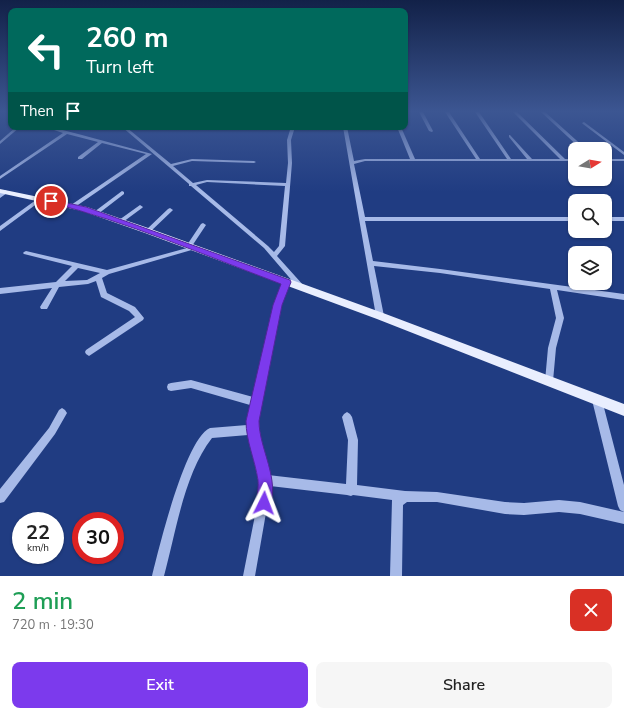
<!DOCTYPE html>
<html lang="en">
<head>
<meta charset="utf-8">
<style>
	:root { --surface:#fff; --page:#f6f6f6; --text:#222; --muted:#767676; --accent:#7c3aed }
	body { margin:0; font-family:"Nunito Sans",sans-serif; background:var(--page); color:var(--text); height:100vh; display:flex; flex-direction:column; font-size:15px; white-space:nowrap }
	* { box-sizing:border-box; margin:0 }
	p { font-size:13px; color:var(--muted) }
	.icon { flex:none; width:22px; height:22px; fill:none; stroke:currentColor; stroke-width:2; stroke-linecap:round; stroke-linejoin:round }
	.map { position:relative; height:576px; overflow:hidden }
	.side { display:flex; flex-direction:column; background:var(--surface); flex:1 }
	.side>* { flex:none }
	.hud { position:absolute; left:8px; top:8px; width:400px; height:122px; border-radius:8px; box-shadow:0 1px 3px #0004; background:#00695c; color:#fff; overflow:hidden }
	.needle { width:26px; rotate:79deg }
	.controls { position:absolute; left:568px; top:142px; display:grid; gap:8px }
	.controls a { display:grid; place-items:center; width:44px; height:44px; border-radius:8px; background:var(--surface); box-shadow:0 1px 3px #0004; font-size:20px }
	.speed { position:absolute; left:12px; top:512px; display:flex; gap:8px; font-size:20px; font-weight:700; text-align:center }
	.speed>* { display:grid; place-content:center; width:52px; height:52px; border-radius:50%; background:var(--surface); box-shadow:0 1px 3px #0004; line-height:1 }
	.speed small { font-size:10px; font-weight:400 }
	.speed .limit { border:6px solid #d22; background:#fff; color:#111 }
	.pin { position:absolute; display:grid; place-items:center; width:34px; height:34px; color:#fff; margin:-17px; border:2px solid #fff; border-radius:50%; box-shadow:0 1px 4px #0007 }
	.me { position:absolute; width:44px; margin:-22px; rotate:3deg; stroke-linejoin:round; filter:drop-shadow(0 0 3px #0008) }
	.turn { display:flex; align-items:center; gap:14px; height:84px; padding:0 12px; font-size:18px }
	.turn .icon { width:52px; height:52px; stroke-width:2.5 }
	.turn b { display:block; font-size:28px; line-height:34px }
	.then { display:flex; align-items:center; height:38px; padding:0 12px; background:#0003; gap:8px; font-size:15px }
	.round { display:grid; place-items:center; flex:none; width:42px; height:42px; border-radius:8px; background:var(--page) }
	.head { display:flex; align-items:center; justify-content:space-between; height:68px; padding:0 12px }
	h1 { font-size:24px; font-weight:600; line-height:30px; color:#1e9e55 }
	.action { display:flex; gap:8px; margin-top:auto; padding:8px 12px }
	.action a { flex:1; height:46px; border-radius:8px; background:var(--accent); color:#fff; font-size:16px; font-weight:600; line-height:46px; text-align:center }
	.action a+a { background:var(--page); color:var(--text) }
	.map>svg:first-child { display:block }
</style>
</head>
<body>
<div class="map">
<svg width="624" height="576" viewBox="0 0 624 576">
	<rect width="100%" height="100%" fill="#203c82"/>
	<g fill="none" stroke-linecap="round" stroke-linejoin="round">
		<path fill="#a7bae8" fill-rule="evenodd" d="M 419,112 L 423,112 L 433,131 L 432,132 L 429,131 Z
			M 445,112 L 449,112 L 480,159 L 507,159 L 475,112 L 479,112 L 511,159 L 527,159 L 509,137 L 509,135 L 510,135 L 532,159 L 560,159 L 513,112 L 517,112 L 565,159 L 575,159 L 575,161 L 365,161 L 354,164 L 365,217 L 575,217 L 575,221 L 365,221 L 373,261 L 440,269 L 624,294 L 624,300 L 557,290 L 564,318 L 556,348 L 553,381 L 552,384 L 549,385 L 546,384 L 545,381 L 548,348 L 556,318 L 550,289 L 440,273 L 374,266 L 384,316 L 383,318 L 377,318 L 376,316 L 343,127 L 347,127 L 354,161 L 365,159 L 410,159 L 397,127 L 401,127 L 415,159 L 476,159 Z
			M 541,112 L 545,112 L 586,149 L 581,149 Z
			M 584,122 L 624,152 L 624,155 L 583,124 L 582,123 Z
			M 16,127 L 20,127 L 0,144 L 0,141 Z
			M 45,127 L 51,127 L 82,135 L 152,154 L 75,207 L 71,207 L 71,205 L 146,154 L 102,143 L 82,159 L 78,159 L 78,157 L 98,142 L 67,134 L 0,179 L 0,176 L 63,133 Z
			M 122,127 L 126,127 L 171,164 L 192,159 L 254,161 L 256,162 L 254,163 L 192,161 L 173,166 L 193,183 L 207,180 L 286,183 L 288,163 L 287,140 L 290,130 L 263,128 L 261,127 L 295,127 L 291,140 L 292,163 L 285,246 L 277,256 L 304,286 L 306,288 L 304,290 L 300,290 L 264,248 L 191,186 L 189,186 L 189,184 ZM 207,182 L 285,186 L 279,246 L 274,252 L 268,246 L 196,185 Z
			M 605,159 L 624,159 L 624,161 L 605,161 Z
			M 5,190 L 7,191 L 7,193 L 0,198 L 0,193 Z
			M 122,191 L 124,192 L 124,194 L 98,214 L 94,214 L 94,212 Z
			M 40,197 L 42,198 L 42,200 L 0,231 L 0,226 Z
			M 140,205 L 143,207 L 142,208 L 123,222 L 119,222 L 119,220 Z
			M 170,208 L 173,210 L 172,211 L 150,232 L 146,232 L 146,230 L 168,209 Z
			M 605,217 L 624,217 L 624,221 L 605,221 Z
			M 203,223 L 206,225 L 192,246 L 195,247 L 196,248 L 195,249 L 109,274 L 102,278 L 107,293 L 135,307 L 144,318 L 143,320 L 89,356 L 86,354 L 85,352 L 86,350 L 135,317 L 129,311 L 101,297 L 96,281 L 88,284 L 59,287 L 47,309 L 41,309 L 40,307 L 52,288 L 0,294 L 0,288 L 56,282 L 72,266 L 24,254 L 23,253 L 24,252 L 26,251 L 107,270 L 187,248 L 186,246 L 187,245 L 201,224 ZM 78,268 L 100,273 L 87,280 L 65,281 Z
			M 284,280 L 288,280 L 289,282 C 278,311 275,341 268,371 C 264,390 256,408 257,428 C 257,444 264,460 268,475 L 346,484 L 348,440 L 342,417 L 344,414 L 347,412 L 350,414 L 352,417 L 358,440 L 357,485 L 405,491 L 437,492 L 505,502 L 524,503 L 559,500 L 580,502 L 624,512 L 624,524 L 580,514 L 559,512 L 524,515 L 505,514 L 437,502 L 407,502 L 403,505 L 402,576 L 390,576 L 392,500 L 353,495 L 351,496 L 347,495 L 270,486 L 270,490 L 255,576 L 243,576 L 260,490 L 257,474 L 248,435 L 212,438 C 184,474 176,532 164,576 L 152,576 C 159,548 185,439 210,428 L 247,425 L 250,405 L 191,388 L 171,391 L 168,390 L 167,387 L 168,384 L 171,383 L 191,380 L 253,397 C 257,382 261,367 264,352 C 269,328 272,302 284,280 Z
			M 597,396 L 600,397 L 602,400 L 624,485 L 624,512 L 620,510 L 618,506 L 592,400 L 594,397 Z
			M 62,408 L 65,410 L 67,413 L 55,434 L 4,502 L 0,503 L 0,489 L 49,428 L 59,410 Z"/>
		<path fill="#e9eefe" fill-rule="evenodd" d="M 0,189 L 87,207 L 151,229 L 383,313 L 624,404 L 624,416 L 377,319 L 145,233 L 82,211 L 0,193 Z"/>
	</g>
	<linearGradient id="sky" x2="0" y2="1"><stop stop-color="#122148"/><stop offset="0.58" stop-color="#3c5692"/><stop offset="1" stop-color="#3c5692" stop-opacity="0"/></linearGradient>
	<rect width="624" height="192" fill="url(#sky)"/>
	<path fill="#7c3aed" stroke="#51269a" d="M 48,199 L 86,207 L 290,280 L 291,282 L 282,305 L 259,421 C 259,449 281,480 269,508 L 264,510 L 259,508 C 255,499 259,489 258,480 C 255,460 246,441 246,421 L 273,305 L 281,284 C 204,255 128,222 48,202 Z"/>
</svg>
<div class="controls">
<a><svg class="needle" viewBox="-14 -14 28 28"><path d="M0-13l5 13h-10z" fill="#e53935"/><path d="M0 13l5-13h-10z" fill="#767676"/></svg></a>
<a><svg class="icon" aria-label="search" viewBox="0 0 24 24"><circle cx="10" cy="10" r="6"/><path d="M15 15l6 6"/></svg></a>
<a><svg class="icon" aria-label="layers" viewBox="0 0 24 24"><path d="M12 4l9 5-9 5-9-5zM3 14l9 5 9-5"/></svg></a>
</div>
<div class="speed"><div>22<small>km/h</small></div><div class="limit">30</div></div>
<div class="pin" style="left:51px;top:201px;background:#d93025"><svg class="icon" aria-label="arrive" viewBox="0 0 24 24"><path d="M6 21V4h12l-3 4 3 4H6"/></svg></div>
<svg class="me" style="left:264px;top:503px" viewBox="-20 -20 40 40"><path d="M0-17L14 15 0 8-14 15z" fill="#7c3aed" stroke="#fff" stroke-width="4"/></svg>
<div class="hud">
<div class="turn"><svg class="icon" aria-label="left" viewBox="0 0 24 24"><path d="M17 20v-9H6M10 6l-5 5 5 5"/></svg><div><b>260 m</b>Turn left</div></div>
<div class="then">Then<svg class="icon" aria-label="arrive" viewBox="0 0 24 24"><path d="M6 21V4h12l-3 4 3 4H6"/></svg></div>
</div>
</div>
<section class="side">
<div class="head"><div><h1>2 min</h1><p>720 m · 19:30</p></div><a class="round" style="background:#d93025;color:#fff"><svg class="icon" aria-label="close" viewBox="0 0 24 24"><path d="M6 6l12 12M18 6L6 18"/></svg></a></div>
<div class="action"><a>Exit</a><a>Share</a></div>
</section>
</body>
</html>
